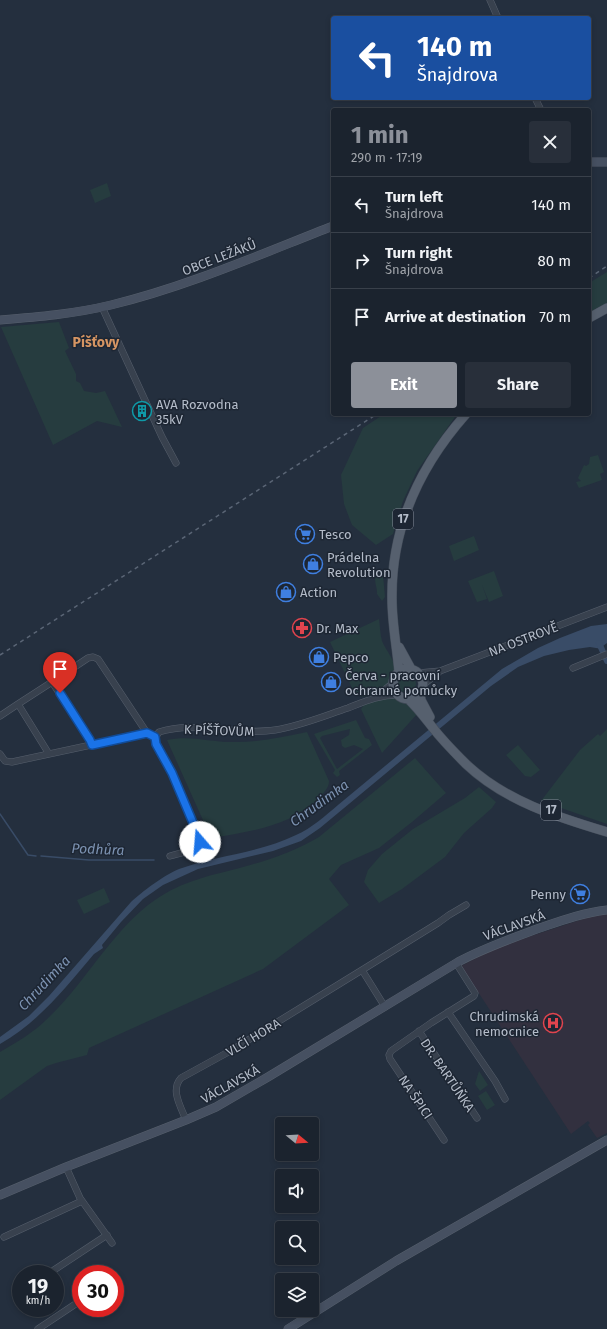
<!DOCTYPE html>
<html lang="en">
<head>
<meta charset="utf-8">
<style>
	:root { --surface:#1b232e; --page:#282f3a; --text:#f1f3f6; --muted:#a0a4aa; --line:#39404a; --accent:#8c9099 }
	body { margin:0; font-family:"Fira Sans",sans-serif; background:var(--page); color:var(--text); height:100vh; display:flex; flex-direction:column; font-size:15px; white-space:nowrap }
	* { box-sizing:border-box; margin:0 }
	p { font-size:13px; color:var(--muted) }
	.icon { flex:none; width:22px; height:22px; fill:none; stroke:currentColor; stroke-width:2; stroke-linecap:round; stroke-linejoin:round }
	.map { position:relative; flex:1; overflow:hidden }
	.drawer { position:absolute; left:331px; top:108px; width:260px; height:308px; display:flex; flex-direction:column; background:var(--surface); border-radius:4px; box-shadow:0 2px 6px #0003,0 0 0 1px var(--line) }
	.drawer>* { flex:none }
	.hud { position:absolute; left:331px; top:16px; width:260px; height:84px; border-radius:4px; box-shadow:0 2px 6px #0003,0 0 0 1px var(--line); background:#1a4fa0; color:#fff; overflow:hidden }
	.needle { width:26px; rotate:108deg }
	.buttons { position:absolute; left:275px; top:1117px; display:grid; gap:8px }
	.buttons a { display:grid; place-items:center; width:44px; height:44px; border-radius:4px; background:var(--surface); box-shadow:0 2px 6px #0003,0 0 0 1px var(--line); font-size:20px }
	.speed { position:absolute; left:12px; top:1265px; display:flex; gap:8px; font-size:20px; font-weight:700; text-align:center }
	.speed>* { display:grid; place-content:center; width:52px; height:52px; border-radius:50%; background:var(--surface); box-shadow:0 2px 6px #0003,0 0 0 1px var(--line); line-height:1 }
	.speed small { font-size:10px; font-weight:400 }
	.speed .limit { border:6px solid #d22; background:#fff; color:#111 }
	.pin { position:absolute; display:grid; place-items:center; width:34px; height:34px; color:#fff; margin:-41px -17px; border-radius:50% 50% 50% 0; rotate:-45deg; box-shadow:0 0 4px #0007 }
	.pin .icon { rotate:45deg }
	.me { position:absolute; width:44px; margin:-22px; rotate:342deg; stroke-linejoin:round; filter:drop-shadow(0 0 3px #0008) }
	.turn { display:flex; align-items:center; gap:14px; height:84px; padding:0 20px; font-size:18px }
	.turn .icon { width:52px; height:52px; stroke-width:2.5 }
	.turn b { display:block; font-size:28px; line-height:34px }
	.round { display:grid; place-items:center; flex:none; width:42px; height:42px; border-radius:4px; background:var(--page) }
	.headline { display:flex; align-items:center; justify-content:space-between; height:68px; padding:0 20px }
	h1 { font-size:24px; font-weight:700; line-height:30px; color:var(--accent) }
	.action { display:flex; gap:8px; margin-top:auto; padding:8px 20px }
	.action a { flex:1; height:46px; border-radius:4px; background:var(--accent); color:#fff; font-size:16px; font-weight:700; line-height:46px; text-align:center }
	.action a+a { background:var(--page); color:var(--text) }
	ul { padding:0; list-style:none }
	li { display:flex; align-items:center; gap:12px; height:56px; padding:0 20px; border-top:1px solid var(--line) }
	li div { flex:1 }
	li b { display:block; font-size:15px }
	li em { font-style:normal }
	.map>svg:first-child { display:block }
</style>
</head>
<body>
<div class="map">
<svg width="607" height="1329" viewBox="0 0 607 1329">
	<rect width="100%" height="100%" fill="#242f3e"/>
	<path fill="#32303f" d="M 607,914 L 607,1133 L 597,1138 L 588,1125 L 590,1123 L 588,1121 L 571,1134 L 461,966 L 491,950 L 531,936 L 589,917 Z"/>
	<path fill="#263c3f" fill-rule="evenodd" d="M 107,183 L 111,196 L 95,203 L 90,190 Z
		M 607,272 L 607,304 L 589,314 L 589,283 Z
		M 59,322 L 69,348 L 65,351 L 76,374 L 76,381 L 80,383 L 84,391 L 96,393 L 105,391 L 122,427 L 97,421 L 53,445 L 1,327 Z
		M 384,414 L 457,414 L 417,471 L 403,501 L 393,534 L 376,545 L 352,525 L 344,504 L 341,475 L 363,428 Z
		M 598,455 L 604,472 L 600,474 L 602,480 L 579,488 L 576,482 L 581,481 L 578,478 L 584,465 L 586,466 L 589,464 L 590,457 Z
		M 474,536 L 479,550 L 454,561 L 449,546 Z
		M 494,571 L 503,596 L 489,602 L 482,585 L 487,599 L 477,602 L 468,581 Z
		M 381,573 L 383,575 L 385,597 L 382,601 L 377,594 C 378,586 370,577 381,573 Z
		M 379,619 C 380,626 380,634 382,641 C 386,651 394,658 395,669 C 395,683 365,707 354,692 L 330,642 Z
		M398 684a9 9 0 1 1 18 0a9 9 0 1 1-18 0Z
		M 386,697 C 402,697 407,703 418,713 L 382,753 L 361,709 L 364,705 Z
		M 356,720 L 365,738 L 369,739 L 372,745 L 339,771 L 340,775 L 337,777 L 333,773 L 335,770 L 314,734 ZM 350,729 L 349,735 L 341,740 L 342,746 L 345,748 L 354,745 L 363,749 L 337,769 L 320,738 L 322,736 Z
		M 607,729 L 607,824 L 541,801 L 580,750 L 598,734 L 600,736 Z
		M 307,732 L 329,781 C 329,788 324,792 320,797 C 290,827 251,831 211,838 L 167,740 C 189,735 210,742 231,742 C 257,743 282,737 307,732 Z
		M 518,745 L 540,770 L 531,777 L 525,776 L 506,755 Z
		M 415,758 L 446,793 L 412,822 L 379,848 L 341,865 L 329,879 L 349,905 L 263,969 L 89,1048 L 87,1055 L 56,1063 L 47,1066 L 0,1100 L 0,1052 C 11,1045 23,1039 33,1031 C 42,1025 50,1016 58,1008 C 90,974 117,926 155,900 C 184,880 210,876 243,867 C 269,860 296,851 319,837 Z
		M 479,787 L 496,802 L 492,808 L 464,833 L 445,857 L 402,889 L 379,903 L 364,882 L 368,870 L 382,854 L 413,829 L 465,798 Z
		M 104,888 L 110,902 L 84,914 L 77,900 Z
		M 479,1071 L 488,1085 L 480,1091 L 475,1084 Z
		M 486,1091 L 495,1105 L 487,1110 L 478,1096 Z"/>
	<path fill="#394c67" d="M 607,624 L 607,643 L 603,646 L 602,649 L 590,647 L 569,650 L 544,656 L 518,667 L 491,686 L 320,828 L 301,841 L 273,851 L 198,869 L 163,885 L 143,899 L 121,922 L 102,945 L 103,948 L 94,954 C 66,987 39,1022 0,1044 L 0,1037 L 29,1016 L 49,996 L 131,902 C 142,892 164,875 179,869 C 217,855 259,853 296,835 C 312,828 325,816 338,805 L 502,669 L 538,648 L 560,638 L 591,626 Z"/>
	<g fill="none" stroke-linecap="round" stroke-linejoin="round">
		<path stroke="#394c67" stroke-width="1.5" d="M 0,814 L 28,855 L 36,856
			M 41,856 L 89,860 L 154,860"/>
		<path stroke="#394c67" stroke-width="6" d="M 599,643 L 607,661"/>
		<defs>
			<path id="street" d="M 490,0 L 498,18
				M 535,98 L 541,110
				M 102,307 L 162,437 L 176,463
				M 573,668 L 607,654
				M 418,673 L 440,671 L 607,607
				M 52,682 L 88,658 L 93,657 L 98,659 L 147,733
				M 423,685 L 439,672
				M 377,696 L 393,683
				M 0,716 L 18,704
				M 0,754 L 5,761 L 12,762 L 147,733 L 155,737
				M 49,754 L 18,704 L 52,682 L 90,740 L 92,745
				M 170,856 C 180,853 197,851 200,840 L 172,773 L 156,744 L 155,738 L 159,732 C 195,720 237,736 275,730 C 300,726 324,716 348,708 C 366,701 379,695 398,695
				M 362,970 L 438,923 L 449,915 L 466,905
				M 448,1012 L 495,1081 L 505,1099
				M 419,1031 L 477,1118
				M 186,1120 C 181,1107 170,1090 181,1078 L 232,1050 L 362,970 L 385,1007
				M 444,1140 L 390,1059 L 389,1055 L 391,1051 L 431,1023 L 474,996 L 475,993 L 456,963
				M 66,1167 L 80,1198 L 112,1243
				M 4,1237 L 82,1201
				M 48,1274 L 107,1235
				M 38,1329 L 77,1303"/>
			<path id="secondary" d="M 589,162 L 607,162
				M 0,320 C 37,317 74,314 111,305 C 186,287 261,254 333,226
				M 0,1195 L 66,1167 L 186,1120 L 216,1107 L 268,1077 L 458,962 C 482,949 507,940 534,930 C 558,922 581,913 607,910
				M 288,1329 L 396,1261 L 607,1140"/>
			<path id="primary" d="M 589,318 L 607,308
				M 399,647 L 411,669
				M393 684a15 15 0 1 1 30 0a15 15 0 1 1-30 0Z
				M 399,672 C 397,648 392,624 392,599 C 391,528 419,467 466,414
				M 420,692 L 421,700 L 430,717
				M 407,698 C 417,707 425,718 433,728 C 443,741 455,753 466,764 C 505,801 557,817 607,832"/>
		</defs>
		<use href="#street" stroke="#565f6c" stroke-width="7"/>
		<use href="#secondary" stroke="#565f6c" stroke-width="9"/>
		<use href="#primary" stroke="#414a57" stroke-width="10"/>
		<use href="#street" stroke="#38414e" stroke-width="6"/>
		<use href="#secondary" stroke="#465061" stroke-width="8"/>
		<use href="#primary" stroke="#56606e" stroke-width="9"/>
		<path stroke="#5a6575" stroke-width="1.5" stroke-dasharray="4 4" stroke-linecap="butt" d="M 589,278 L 607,266
			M 0,655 L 377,414"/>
	</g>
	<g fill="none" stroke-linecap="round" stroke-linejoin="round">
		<defs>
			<path id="route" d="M 60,693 L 90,740 L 92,745 L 147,733 L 155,737 L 156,744 L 172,773 L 199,837 L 200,842"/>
		</defs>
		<use href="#route" stroke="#114b97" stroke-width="10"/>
		<use href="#route" stroke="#1a73e8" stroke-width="7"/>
	</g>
	<defs>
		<symbol id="building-ring" viewBox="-11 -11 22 22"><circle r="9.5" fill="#1d2633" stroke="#0f9aa8" stroke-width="1.5"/><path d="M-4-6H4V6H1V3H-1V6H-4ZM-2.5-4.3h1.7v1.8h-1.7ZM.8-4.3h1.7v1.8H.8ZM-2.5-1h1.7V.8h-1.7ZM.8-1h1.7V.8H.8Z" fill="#0f9aa8"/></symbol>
		<symbol id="supermarket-ring" viewBox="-11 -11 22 22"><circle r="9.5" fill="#1d2633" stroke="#3f7fe0" stroke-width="1.5"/><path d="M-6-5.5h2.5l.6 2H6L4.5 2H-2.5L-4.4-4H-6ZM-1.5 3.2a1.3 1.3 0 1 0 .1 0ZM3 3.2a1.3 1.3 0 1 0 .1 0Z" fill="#3f7fe0"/></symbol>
		<symbol id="shop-ring" viewBox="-11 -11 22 22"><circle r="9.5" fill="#1d2633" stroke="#3f7fe0" stroke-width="1.5"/><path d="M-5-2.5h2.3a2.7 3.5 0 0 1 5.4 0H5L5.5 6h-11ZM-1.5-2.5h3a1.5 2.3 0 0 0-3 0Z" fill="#3f7fe0"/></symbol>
		<symbol id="pharmacy-ring" viewBox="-11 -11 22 22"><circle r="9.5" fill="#1d2633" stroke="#e0444e" stroke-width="1.5"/><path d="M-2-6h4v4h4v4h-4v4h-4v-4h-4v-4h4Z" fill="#e0444e"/></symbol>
		<symbol id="hospital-ring" viewBox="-11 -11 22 22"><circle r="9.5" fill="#1d2633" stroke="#e0444e" stroke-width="1.5"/><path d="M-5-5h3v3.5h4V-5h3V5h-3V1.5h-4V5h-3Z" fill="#e0444e"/></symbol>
	</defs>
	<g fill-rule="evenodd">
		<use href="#building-ring" x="131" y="400" width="22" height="22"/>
		<use href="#supermarket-ring" x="294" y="523" width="22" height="22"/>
		<use href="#shop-ring" x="302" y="553" width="22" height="22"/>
		<use href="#shop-ring" x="275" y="581" width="22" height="22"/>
		<use href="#pharmacy-ring" x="291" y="617" width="22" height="22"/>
		<use href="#shop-ring" x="308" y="646" width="22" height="22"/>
		<use href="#shop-ring" x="320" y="671" width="22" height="22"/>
		<use href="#supermarket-ring" x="569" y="883" width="22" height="22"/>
		<use href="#hospital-ring" x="542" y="1012" width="22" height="22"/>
	</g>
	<g text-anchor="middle" stroke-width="3" stroke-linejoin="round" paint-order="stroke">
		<g fill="#1d2633" stroke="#878f9c" stroke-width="1">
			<rect x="393" y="509" width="20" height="20" rx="3"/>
			<rect x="541" y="800" width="20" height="20" rx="3"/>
		</g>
		<g font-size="12" font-weight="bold" fill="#b4bcc9">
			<text x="403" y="523">17</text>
			<text x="551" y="814">17</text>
		</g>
		<g font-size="13" fill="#b4bcc9" stroke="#1d2633">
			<text transform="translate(219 257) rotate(-21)" y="5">OBCE LEŽÁKŮ</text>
			<text transform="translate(523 639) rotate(-21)" y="5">NA OSTROVĚ</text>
			<text transform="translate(219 730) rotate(2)" y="5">K PÍŠŤOVŮM</text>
			<text transform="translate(514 925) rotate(-20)" y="5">VÁCLAVSKÁ</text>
			<text transform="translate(253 1037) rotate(-31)" y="5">VLČÍ HORA</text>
			<text transform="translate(448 1075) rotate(56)" y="5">DR. BARTŮŇKA</text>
			<text transform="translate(230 1084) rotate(-29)" y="5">VÁCLAVSKÁ</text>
			<text transform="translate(416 1097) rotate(56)" y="5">NA ŠPICI</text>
		</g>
		<g font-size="13" fill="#b4bcc9" stroke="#1d2633" text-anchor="start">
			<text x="156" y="409">AVA Rozvodna<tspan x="156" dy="15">35kV</tspan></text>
			<text x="319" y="539">Tesco</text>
			<text x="327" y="562">Prádelna<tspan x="327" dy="15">Revolution</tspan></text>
			<text x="300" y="597">Action</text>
			<text x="316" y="633">Dr. Max</text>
			<text x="333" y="662">Pepco</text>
			<text x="345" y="680">Červa - pracovní<tspan x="345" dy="15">ochranné pomůcky</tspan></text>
			<text x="566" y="899" text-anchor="end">Penny</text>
			<text x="539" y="1021" text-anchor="end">Chrudimská<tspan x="539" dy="15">nemocnice</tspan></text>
		</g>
		<g font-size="14" font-weight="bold" fill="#d59563" stroke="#1d2633">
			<text x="96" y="347">Píšťovy</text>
		</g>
		<g font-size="14" font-style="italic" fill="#7c92b1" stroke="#1d2633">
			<text transform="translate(319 803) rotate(-36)" y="5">Chrudimka</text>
			<text transform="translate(98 849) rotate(2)" y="5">Podhůra</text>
			<text transform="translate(44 983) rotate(-47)" y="5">Chrudimka</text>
		</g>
	</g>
</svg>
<div class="buttons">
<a><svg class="needle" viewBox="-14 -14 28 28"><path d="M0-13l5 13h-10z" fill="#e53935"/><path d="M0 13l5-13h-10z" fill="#a0a4aa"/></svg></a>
<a><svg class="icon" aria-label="sound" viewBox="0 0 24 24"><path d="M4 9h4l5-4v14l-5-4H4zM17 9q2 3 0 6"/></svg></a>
<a><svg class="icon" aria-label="search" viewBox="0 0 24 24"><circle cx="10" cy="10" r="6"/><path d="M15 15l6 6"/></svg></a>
<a><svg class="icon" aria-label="layers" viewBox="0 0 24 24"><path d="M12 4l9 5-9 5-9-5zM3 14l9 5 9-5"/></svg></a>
</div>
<div class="speed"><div>19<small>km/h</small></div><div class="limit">30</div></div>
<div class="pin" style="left:60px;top:693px;background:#d93025"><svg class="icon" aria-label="arrive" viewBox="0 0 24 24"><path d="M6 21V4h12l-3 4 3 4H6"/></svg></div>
<svg class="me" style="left:200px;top:842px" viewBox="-20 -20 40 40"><circle r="19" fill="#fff"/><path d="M0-13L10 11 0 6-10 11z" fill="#1a73e8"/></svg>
<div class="hud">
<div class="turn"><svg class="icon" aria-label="left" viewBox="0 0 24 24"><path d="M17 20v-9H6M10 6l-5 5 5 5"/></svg><div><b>140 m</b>Šnajdrova</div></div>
</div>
<section class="drawer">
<div class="headline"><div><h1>1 min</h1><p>290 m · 17:19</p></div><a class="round"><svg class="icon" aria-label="close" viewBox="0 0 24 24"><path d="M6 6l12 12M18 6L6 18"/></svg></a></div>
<ul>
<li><svg class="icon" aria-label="left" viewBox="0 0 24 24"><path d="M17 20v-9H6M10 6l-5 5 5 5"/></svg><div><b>Turn left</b><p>Šnajdrova</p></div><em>140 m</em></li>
<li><svg class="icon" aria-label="right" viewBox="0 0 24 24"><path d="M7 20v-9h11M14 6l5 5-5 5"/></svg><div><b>Turn right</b><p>Šnajdrova</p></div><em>80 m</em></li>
<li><svg class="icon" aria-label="arrive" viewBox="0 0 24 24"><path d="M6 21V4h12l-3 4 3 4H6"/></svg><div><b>Arrive at destination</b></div><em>70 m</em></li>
</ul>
<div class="action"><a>Exit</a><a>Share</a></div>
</section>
</div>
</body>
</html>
